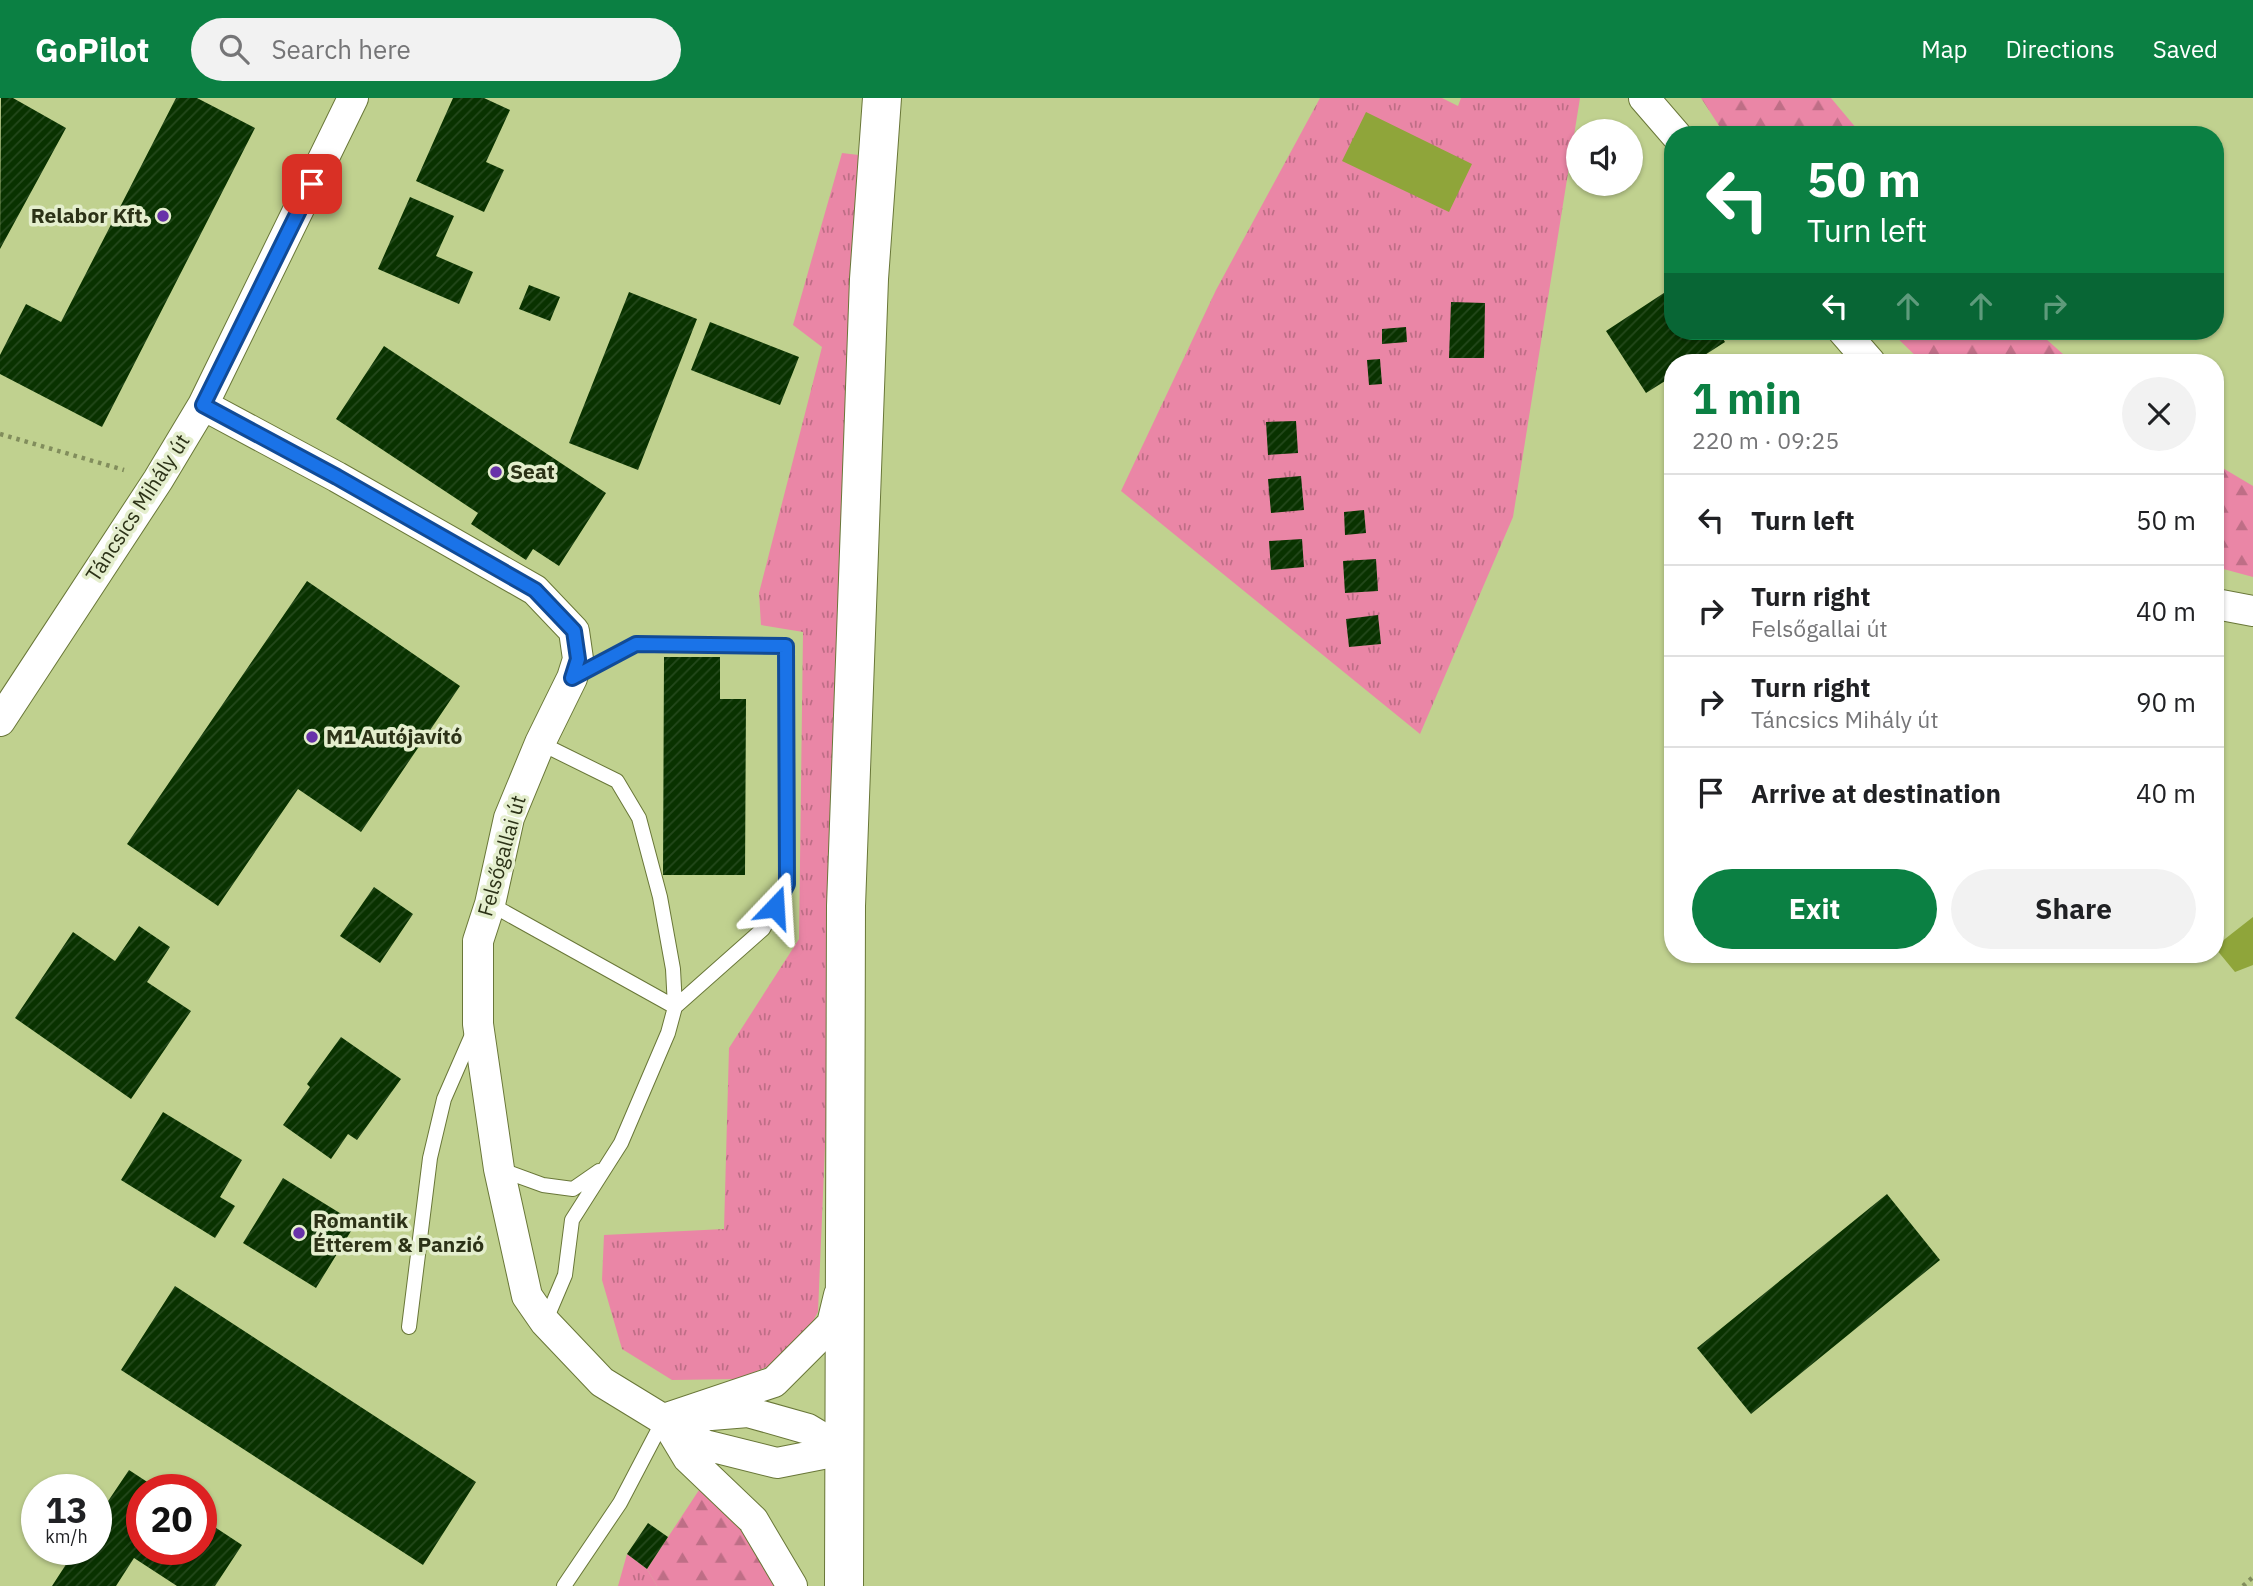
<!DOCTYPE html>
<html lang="en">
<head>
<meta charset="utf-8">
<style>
	:root { --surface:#fff; --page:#f2f2f2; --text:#202124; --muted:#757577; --line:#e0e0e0; --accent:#0b8043 }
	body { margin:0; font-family:"IBM Plex Sans",sans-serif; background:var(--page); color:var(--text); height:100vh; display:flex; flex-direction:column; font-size:26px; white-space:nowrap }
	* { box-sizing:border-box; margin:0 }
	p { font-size:23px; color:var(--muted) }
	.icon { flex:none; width:38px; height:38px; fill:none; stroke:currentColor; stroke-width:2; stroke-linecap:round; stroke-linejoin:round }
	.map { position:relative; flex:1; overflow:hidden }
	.side { position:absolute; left:1664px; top:256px; width:560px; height:609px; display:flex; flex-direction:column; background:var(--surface); border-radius:28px; box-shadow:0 2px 5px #0004 }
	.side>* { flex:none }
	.banner { position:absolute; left:1664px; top:28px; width:560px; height:214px; border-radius:28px; box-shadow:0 2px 5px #0004; background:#0b8043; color:#fff; overflow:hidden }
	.controls { position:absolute; left:1566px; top:21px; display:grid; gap:14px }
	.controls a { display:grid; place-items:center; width:77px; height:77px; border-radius:50%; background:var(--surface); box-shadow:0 2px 5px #0004; font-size:35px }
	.speed { position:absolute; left:21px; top:1376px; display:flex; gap:14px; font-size:35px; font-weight:700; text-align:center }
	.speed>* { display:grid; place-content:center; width:91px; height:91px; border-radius:50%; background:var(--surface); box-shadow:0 2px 5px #0004; line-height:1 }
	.speed small { font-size:18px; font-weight:400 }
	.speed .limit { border:10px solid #d22; background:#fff; color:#111 }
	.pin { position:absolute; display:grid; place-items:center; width:60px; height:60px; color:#fff; margin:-30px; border-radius:14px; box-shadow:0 4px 10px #0006 }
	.me { position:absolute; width:77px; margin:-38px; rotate:20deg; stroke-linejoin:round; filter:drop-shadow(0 0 5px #0008) }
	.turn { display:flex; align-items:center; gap:24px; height:147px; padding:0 28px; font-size:32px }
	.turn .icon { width:91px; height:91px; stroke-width:2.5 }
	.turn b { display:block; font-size:49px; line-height:60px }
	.lanes { display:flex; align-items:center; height:66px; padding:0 28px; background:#0003; justify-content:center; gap:35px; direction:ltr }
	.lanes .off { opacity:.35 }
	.round { display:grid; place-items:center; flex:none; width:74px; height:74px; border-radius:37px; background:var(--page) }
	.overview { display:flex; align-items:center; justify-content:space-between; height:119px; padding:0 28px }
	h1 { font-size:42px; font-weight:800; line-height:52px; color:var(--accent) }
	.action { display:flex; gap:14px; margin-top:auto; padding:14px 28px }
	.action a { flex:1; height:80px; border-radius:42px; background:var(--accent); color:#fff; font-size:28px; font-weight:800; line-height:80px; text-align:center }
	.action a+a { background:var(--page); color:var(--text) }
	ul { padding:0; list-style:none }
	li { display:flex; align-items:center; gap:21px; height:91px; padding:0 28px; border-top:2px solid var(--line) }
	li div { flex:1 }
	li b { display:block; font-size:26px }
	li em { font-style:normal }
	header { display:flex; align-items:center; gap:42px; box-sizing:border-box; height:98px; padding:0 35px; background:var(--accent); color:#fff }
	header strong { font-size:33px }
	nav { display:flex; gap:38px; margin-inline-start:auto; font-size:24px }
	.search { width:490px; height:63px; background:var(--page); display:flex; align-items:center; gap:18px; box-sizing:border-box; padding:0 24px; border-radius:38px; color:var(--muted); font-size:26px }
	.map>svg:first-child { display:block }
</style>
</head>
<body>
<header>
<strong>GoPilot</strong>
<div class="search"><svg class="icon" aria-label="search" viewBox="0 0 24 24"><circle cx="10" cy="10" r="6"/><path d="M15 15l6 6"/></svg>Search here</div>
<nav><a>Map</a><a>Directions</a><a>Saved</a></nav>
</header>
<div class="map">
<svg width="2253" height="1488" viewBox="0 0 2253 1488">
	<defs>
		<pattern id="grass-tufts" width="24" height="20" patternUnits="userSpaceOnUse" patternTransform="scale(1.75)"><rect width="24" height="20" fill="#ea86a6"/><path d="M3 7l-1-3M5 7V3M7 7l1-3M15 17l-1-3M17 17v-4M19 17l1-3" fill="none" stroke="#be6e86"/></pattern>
		<pattern id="forest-firs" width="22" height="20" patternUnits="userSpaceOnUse" patternTransform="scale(1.75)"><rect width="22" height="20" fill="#ea86a6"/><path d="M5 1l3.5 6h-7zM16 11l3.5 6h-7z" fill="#be6e86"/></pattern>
		<pattern id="building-hatch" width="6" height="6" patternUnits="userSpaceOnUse" patternTransform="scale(1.75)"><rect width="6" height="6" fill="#093200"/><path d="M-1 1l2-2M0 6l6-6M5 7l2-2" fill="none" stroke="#24481c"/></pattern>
	</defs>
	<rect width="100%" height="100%" fill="#c0d18f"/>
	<path fill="url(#grass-tufts)" d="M 1320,0 L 1442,0 L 1458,8 L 1461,0 L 1580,0 L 1513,419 L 1420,636 L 1121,393 L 1216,192 Z
		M 842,55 L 867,58 L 818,1214 L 795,1256 L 740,1281 L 672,1282 L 622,1251 L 602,1182 L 604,1137 L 724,1131 L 729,950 L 799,841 L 803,534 L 761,527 L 759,495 L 822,249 L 793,227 Z
		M 627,1456 L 647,1471 L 657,1488 L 618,1488 Z"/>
	<path fill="url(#forest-firs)" d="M 1701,0 L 1831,0 L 1862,37 L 1725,37 Z
		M 1890,233 L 2037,233 L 2072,264 L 1922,264 Z
		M 2216,366 L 2253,388 L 2253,479 L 2216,469 Z
		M 699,1392 C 734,1417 759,1450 780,1488 L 657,1488 L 647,1471 Z"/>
	<path fill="#8fa53a" d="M 1366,14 L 1472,66 L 1449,114 L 1342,63 Z
		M 2253,819 L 2253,867 L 2235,874 L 2216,851 L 2216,848 Z"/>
	<path fill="url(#building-hatch)" d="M 1,0 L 13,0 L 66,30 L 0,151 Z
		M 176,0 L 197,0 L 255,30 L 102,329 L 0,276 L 0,257 L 26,206 L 61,224 Z
		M 453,0 L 484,0 L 510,12 L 486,64 L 504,72 L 484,114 L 416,83 Z
		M 410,99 L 454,118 L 436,158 L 473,174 L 459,206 L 378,171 Z
		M 529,187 L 560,199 L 550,223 L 519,211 Z
		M 1673,189 L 1673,233 L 1718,233 L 1725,244 L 1694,264 L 1673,264 L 1673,278 L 1646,295 L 1606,233 Z
		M 629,194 L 697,221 L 638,372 L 569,345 Z
		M 1451,204 L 1485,205 L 1484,260 L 1449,260 Z
		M 710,224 L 799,259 L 780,307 L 691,272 Z
		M 1406,229 L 1407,244 L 1382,246 L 1382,231 Z
		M 384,248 L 606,395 L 559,468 L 533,451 L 526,462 L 471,426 L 478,415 L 336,321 Z
		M 1380,261 L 1382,286 L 1369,287 L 1367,262 Z
		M 1296,323 L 1298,355 L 1268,357 L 1266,324 Z
		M 1301,378 L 1304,412 L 1271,415 L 1268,381 Z
		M 1364,412 L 1366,435 L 1345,437 L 1344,414 Z
		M 1302,441 L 1304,469 L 1271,472 L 1269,443 Z
		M 1376,461 L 1378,493 L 1345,495 L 1343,463 Z
		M 307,483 L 460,588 L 361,734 L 298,691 L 218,808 L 127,746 Z
		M 1378,517 L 1381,546 L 1349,549 L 1346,521 Z
		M 664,559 L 720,559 L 720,601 L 746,601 L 745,777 L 663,777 Z
		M 374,789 L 413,816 L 380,865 L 340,838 Z
		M 139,828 L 170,849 L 147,884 L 191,913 L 131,1001 L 15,920 L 73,834 L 115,863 Z
		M 341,939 L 401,981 L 357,1042 L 348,1036 L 331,1061 L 283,1027 L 310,989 L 307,986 Z
		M 163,1014 L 242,1062 L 220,1099 L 235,1108 L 215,1140 L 121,1082 Z
		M 283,1080 L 356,1125 L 316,1190 L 243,1145 Z
		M 1887,1096 L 1940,1162 L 1751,1316 L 1697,1250 Z
		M 175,1188 L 476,1384 L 423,1467 L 121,1272 Z
		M 129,1372 L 158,1391 L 142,1391 L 142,1451 L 201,1451 L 201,1420 L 242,1447 L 215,1488 L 177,1488 L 134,1460 L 116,1488 L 52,1488 L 76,1451 L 96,1451 L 96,1421 Z
		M 648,1425 L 668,1439 L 647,1471 L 627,1456 Z"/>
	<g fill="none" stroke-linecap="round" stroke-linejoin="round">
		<defs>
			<path id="lane" d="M 540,645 L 617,683 L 639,720 L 660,799 L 673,871 L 675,909 L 668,935 L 621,1045 L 572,1122 L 565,1177 L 545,1224
				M 490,806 L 675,909 L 763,831 L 787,786 L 786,548 L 636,546 L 576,578
				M 499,1071 L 543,1087 L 573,1091 L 599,1073
				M 409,1229 L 430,1060 L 444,1001 L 475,930
				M 564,1488 L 620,1405 L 664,1321"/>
			<path id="street" d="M 1644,0 L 1676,37
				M 1843,233 L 1870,264
				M 203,307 L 337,379 L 535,492 L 574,533 L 578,561 L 572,580 L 540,645 L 509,720 L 490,806 L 478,843 L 478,926 L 499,1071 L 527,1198 L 545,1224 L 602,1284 L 705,1347 L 777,1365 L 843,1352
				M 2216,506 L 2253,513
				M 0,623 L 158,382 L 203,307 L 353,0
				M 711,1317 L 748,1314 L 808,1331 L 843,1352
				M 664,1321 L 774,1284 L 832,1226 L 839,1197
				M 670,1330 L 688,1360 L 753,1422 L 792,1488"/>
			<path id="primary" d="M 844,1488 L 846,808 L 869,181 L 882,0"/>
		</defs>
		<use href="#lane" stroke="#697738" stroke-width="16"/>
		<use href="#street" stroke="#697738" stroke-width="32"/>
		<use href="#primary" stroke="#697738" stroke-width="40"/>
		<path stroke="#818d5c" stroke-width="4.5" stroke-dasharray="3.5 5" stroke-linecap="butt" d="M 0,336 L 124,372
			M 2243,1488 L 2253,1479"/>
		<use href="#lane" stroke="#fff" stroke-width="14"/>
		<use href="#street" stroke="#fff" stroke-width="30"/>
		<use href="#primary" stroke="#fff" stroke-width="38"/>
	</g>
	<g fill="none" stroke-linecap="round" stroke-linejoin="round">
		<defs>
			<path id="route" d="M 312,86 L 203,307 L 337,379 L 535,492 L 574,533 L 578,561 L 572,580 L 636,546 L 786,548 L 787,786 L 775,809"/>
		</defs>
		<use href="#route" stroke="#114b97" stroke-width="18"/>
		<use href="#route" stroke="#1a73e8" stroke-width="12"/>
	</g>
	<g fill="#6832a9" stroke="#e4eecd" stroke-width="2.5">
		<circle cx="163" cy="118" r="7"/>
		<circle cx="496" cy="374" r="7"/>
		<circle cx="312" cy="639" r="7"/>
		<circle cx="299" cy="1135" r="7"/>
	</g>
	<g text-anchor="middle" stroke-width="7" stroke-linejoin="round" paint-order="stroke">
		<g font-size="21" font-weight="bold" fill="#2c3217" stroke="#e4eecd" text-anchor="start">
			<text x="149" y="125" text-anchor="end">Relabor Kft.</text>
			<text x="510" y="381">Seat</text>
			<text x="326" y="646">M1 Autójavító</text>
			<text x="313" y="1130">Romantik<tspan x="313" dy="24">Étterem &amp; Panzió</tspan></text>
		</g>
		<g font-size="21" fill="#2c3217" stroke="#e4eecd">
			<text transform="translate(138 410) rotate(-57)" y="7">Táncsics Mihály út</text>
			<text transform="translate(502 758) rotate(-74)" y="7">Felsőgallai út</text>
		</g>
	</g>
</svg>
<div class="controls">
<a><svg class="icon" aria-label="sound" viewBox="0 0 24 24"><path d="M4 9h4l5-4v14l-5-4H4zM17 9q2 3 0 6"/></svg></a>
</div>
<div class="speed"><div>13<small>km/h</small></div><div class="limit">20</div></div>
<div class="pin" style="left:312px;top:86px;background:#d93025"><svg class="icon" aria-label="arrive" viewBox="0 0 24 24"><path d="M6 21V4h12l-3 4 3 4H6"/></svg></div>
<svg class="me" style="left:775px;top:809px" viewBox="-20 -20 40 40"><path d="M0-17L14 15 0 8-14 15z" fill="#1a73e8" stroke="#fff" stroke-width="4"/></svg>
<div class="banner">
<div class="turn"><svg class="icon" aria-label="left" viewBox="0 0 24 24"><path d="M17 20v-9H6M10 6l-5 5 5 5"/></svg><div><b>50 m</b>Turn left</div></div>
<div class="lanes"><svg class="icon" aria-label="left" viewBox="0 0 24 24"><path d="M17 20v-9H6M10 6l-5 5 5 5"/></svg><svg class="icon off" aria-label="ahead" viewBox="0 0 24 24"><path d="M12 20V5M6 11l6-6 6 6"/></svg><svg class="icon off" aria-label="ahead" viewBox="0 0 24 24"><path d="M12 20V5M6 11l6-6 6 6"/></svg><svg class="icon off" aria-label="right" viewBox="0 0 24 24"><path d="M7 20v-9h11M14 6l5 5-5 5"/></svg></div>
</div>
<section class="side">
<div class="overview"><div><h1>1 min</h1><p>220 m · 09:25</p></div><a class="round"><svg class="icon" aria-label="close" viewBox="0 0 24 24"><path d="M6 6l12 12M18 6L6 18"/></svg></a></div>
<ul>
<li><svg class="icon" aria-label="left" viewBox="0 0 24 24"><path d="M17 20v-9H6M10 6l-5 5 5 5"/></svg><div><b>Turn left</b></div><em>50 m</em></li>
<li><svg class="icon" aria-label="right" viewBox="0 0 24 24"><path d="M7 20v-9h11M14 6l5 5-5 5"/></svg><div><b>Turn right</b><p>Felsőgallai út</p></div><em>40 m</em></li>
<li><svg class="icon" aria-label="right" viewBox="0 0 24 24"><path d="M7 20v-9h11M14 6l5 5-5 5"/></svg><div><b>Turn right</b><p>Táncsics Mihály út</p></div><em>90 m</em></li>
<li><svg class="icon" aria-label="arrive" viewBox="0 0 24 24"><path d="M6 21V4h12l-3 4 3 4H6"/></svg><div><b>Arrive at destination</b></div><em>40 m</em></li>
</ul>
<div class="action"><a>Exit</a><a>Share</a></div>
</section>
</div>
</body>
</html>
